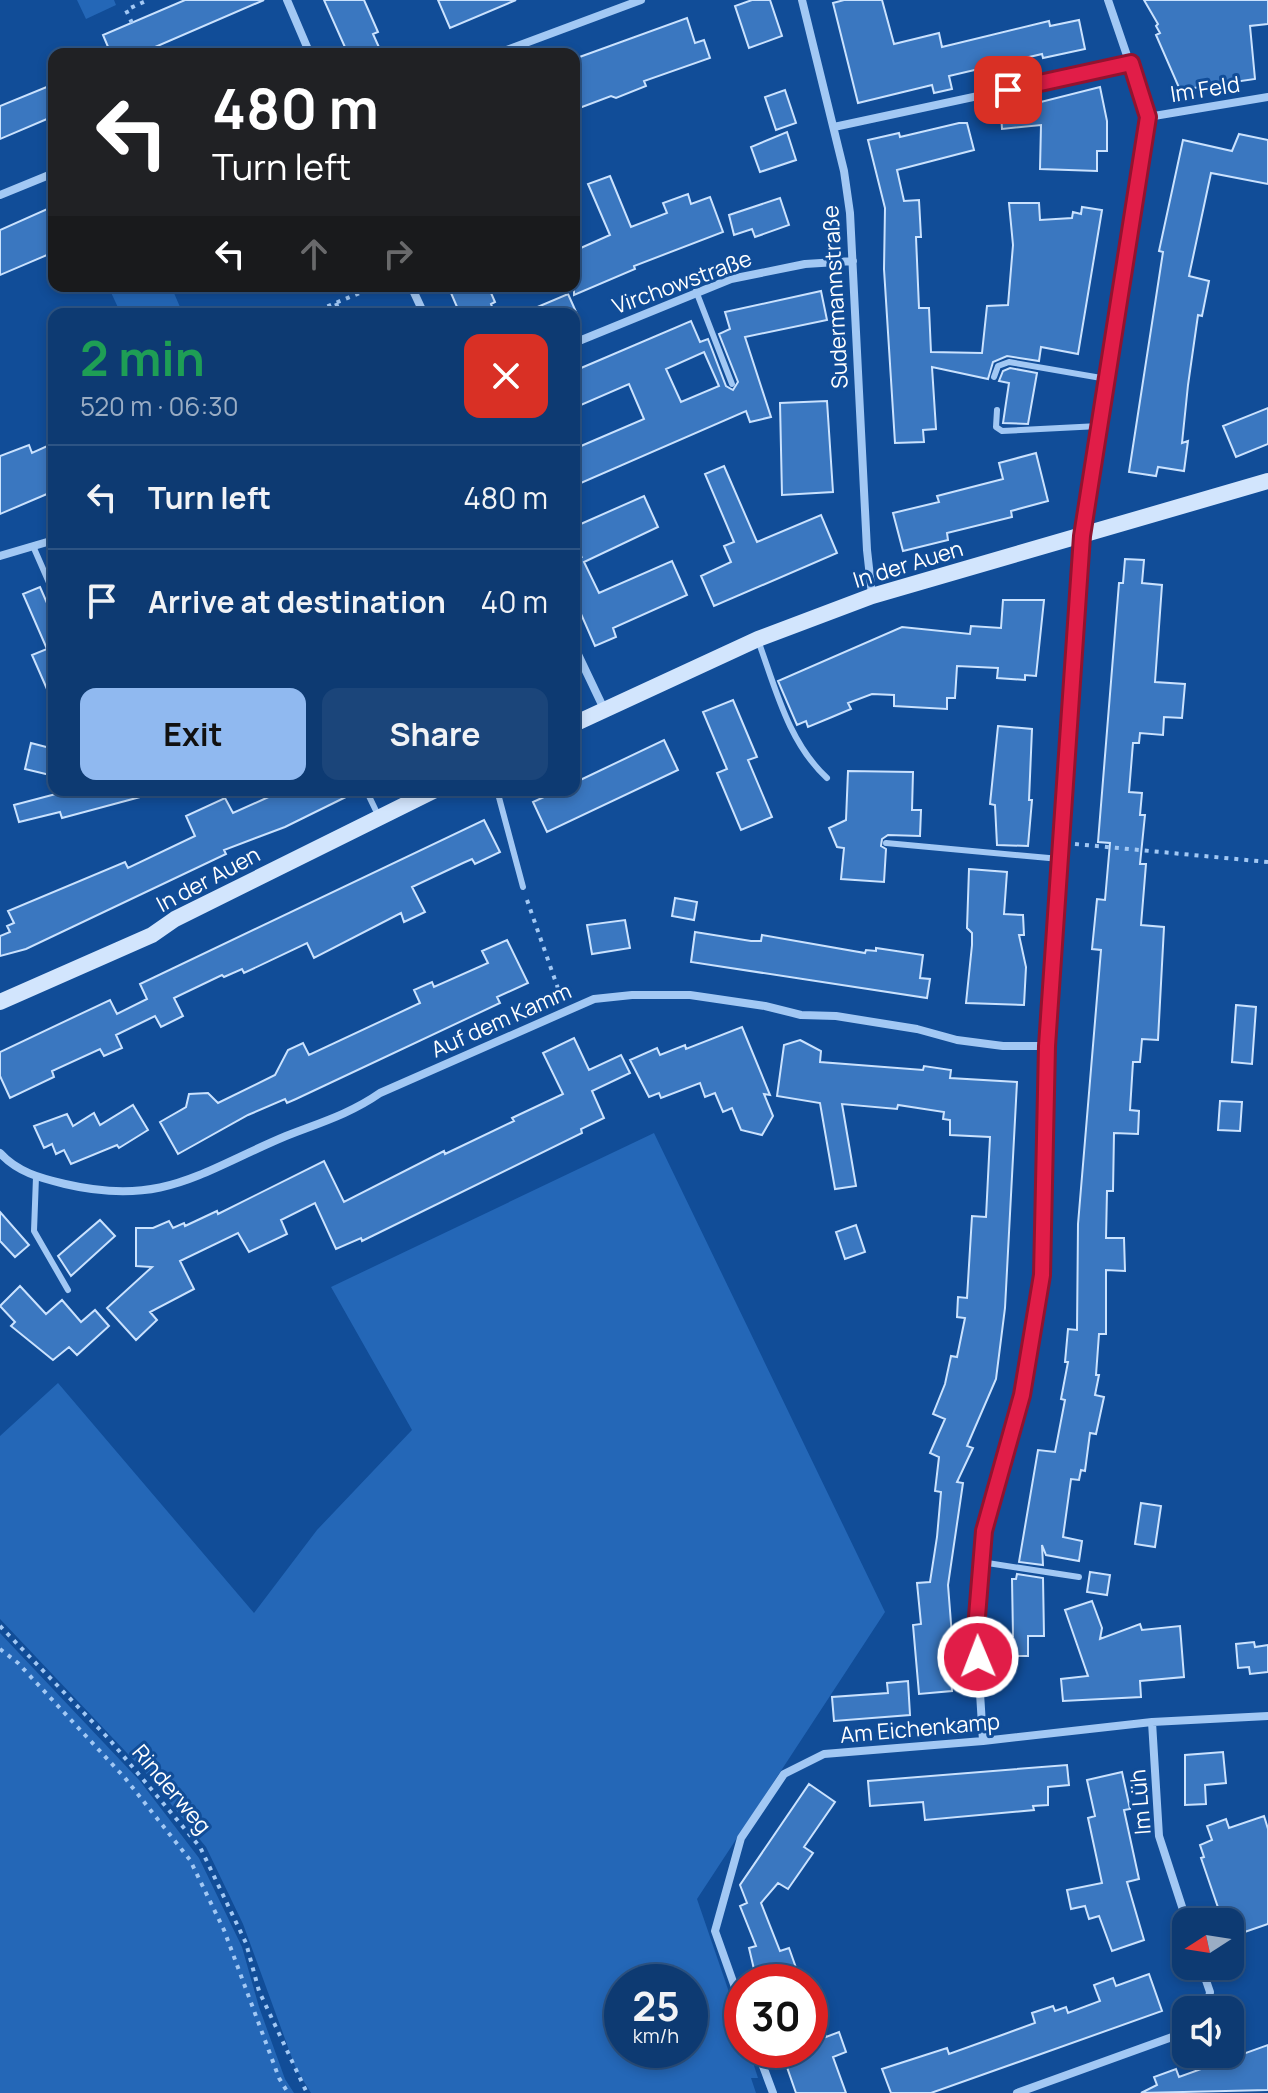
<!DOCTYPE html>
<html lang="en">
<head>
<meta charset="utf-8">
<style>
	:root { --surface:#0d3a72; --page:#1b457a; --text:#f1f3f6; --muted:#9aadc4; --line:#2d5484; --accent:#90b9f0 }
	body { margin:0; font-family:Manrope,sans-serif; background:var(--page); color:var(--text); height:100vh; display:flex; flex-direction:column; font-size:30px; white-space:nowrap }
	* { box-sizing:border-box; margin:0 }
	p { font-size:26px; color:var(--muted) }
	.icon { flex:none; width:44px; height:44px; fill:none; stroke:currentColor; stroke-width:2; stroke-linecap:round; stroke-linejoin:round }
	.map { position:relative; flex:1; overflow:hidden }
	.drawer { position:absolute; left:48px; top:308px; width:532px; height:488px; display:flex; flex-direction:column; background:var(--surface); border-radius:16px; box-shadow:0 4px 12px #0003,0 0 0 2px var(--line) }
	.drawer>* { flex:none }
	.hud { position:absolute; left:48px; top:48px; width:532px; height:244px; border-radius:16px; box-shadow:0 4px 12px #0003,0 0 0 2px var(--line); background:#202124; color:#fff; overflow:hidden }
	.needle { width:52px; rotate:258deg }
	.fabs { position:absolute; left:1172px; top:1908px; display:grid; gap:16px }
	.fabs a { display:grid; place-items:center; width:72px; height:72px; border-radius:16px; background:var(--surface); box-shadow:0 4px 12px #0003,0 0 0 2px var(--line); font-size:40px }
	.speed { position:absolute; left:604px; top:1964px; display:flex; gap:16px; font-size:40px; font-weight:700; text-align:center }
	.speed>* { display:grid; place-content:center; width:104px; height:104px; border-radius:50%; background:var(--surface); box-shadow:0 4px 12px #0003,0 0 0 2px var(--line); line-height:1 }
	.speed small { font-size:20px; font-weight:400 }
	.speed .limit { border:12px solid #d22; background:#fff; color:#111 }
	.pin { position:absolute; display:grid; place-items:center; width:68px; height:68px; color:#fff; margin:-34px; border-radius:16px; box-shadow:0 4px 12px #0006 }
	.me { position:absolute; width:88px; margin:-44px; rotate:359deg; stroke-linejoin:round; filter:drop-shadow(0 0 6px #0008) }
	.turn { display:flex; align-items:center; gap:28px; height:168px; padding:0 32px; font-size:36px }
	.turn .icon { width:104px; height:104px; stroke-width:2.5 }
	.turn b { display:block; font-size:56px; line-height:68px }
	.lanes { display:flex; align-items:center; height:76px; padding:0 32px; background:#0003; justify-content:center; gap:40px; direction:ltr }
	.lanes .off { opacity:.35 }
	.round { display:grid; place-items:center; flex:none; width:84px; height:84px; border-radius:16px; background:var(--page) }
	.overview { display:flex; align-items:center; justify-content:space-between; height:136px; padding:0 32px }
	h1 { font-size:48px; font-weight:700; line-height:60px; color:#1e9e55 }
	.cta { display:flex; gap:16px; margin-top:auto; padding:16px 32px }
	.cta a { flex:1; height:92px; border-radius:16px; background:var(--accent); color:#111; font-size:32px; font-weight:700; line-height:92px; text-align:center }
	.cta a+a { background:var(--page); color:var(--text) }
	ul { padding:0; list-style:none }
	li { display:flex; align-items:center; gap:24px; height:104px; padding:0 32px; border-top:2px solid var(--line) }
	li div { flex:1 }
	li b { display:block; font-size:30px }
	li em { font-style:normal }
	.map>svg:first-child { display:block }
</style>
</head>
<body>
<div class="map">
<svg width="1268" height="2093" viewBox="0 0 1268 2093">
	<rect width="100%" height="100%" fill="#114d98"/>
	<path fill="#2467b7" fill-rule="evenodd" d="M 77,0 L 114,0 L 116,5 L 86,19 Z
		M 108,286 L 171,286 L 180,307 L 163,314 L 121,314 Z
		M 654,1133 L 885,1612 L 697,1899 L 742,2030 L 742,2050 L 749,2050 L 758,2078 L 751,2078 L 756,2093 L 311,2093 L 296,2069 L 243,1924 L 206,1847 L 145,1772 L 0,1619 L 0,1436 L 58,1383 L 254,1613 L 317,1530 L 412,1430 L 331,1287 ZM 622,1982 L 690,1982 L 690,2050 L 622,2050 Z
		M 0,1633 L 140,1781 L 199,1858 L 242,1947 L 259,2007 L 285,2079 L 294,2093 L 0,2093 Z"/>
	<path fill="#3a77c0" stroke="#cae2fe" stroke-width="2" fill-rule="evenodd" d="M 185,0 L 264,0 L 139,54 L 111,54 L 103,35 Z
		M 324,0 L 364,0 L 378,32 L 373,34 L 382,54 L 348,54 Z
		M 438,0 L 516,0 L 450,28 Z
		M 752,0 L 770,0 L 782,36 L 749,48 L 735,6 Z
		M 844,0 L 882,0 L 894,44 L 939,33 L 942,47 L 1049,21 L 1050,26 L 1079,20 L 1085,49 L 1043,58 L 1042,54 L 949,76 L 952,89 L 934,93 L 932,85 L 858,103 L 833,3 Z
		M 1144,0 L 1268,0 L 1268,24 L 1250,26 L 1255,79 L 1180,90 L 1156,35 L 1160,33 L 1156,26 L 1158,24 Z
		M 687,18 L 695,43 L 704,40 L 710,58 L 644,81 L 646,86 L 616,98 L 611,96 L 574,110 L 574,59 Z
		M 54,84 L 54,116 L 0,139 L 0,106 Z
		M 1100,87 L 1107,121 L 1107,151 L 1097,151 L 1097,171 L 1040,169 L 1041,125 L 1002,129 L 1001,112 Z
		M 785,90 L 796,123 L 776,130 L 765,97 Z
		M 959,123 L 967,123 L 974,150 L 897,170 L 904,201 L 919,200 L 921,237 L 916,237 L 919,308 L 929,308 L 931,352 L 982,353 L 987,306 L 1008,305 L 1013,245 L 1009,203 L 1039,203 L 1040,220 L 1072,218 L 1073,212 L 1081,214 L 1082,207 L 1102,210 L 1078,354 L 1041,347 L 1039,361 L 1007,356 L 993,362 L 988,379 L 932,367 L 936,429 L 923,430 L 924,442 L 895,443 L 884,269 L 885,208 L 868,140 L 899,133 L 900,137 Z
		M 787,132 L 796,160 L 760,172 L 751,147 Z
		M 1239,134 L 1268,140 L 1268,184 L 1211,173 L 1189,276 L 1209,281 L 1202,316 L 1198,315 L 1188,385 L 1182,443 L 1188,441 L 1184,471 L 1158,467 L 1156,476 L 1129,472 L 1163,252 L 1159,251 L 1183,140 L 1232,151 Z
		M 610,176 L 631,227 L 667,213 L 663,203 L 688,194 L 691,204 L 710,197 L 723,232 L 634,266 L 635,269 L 574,295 L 574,251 L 610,235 L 588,184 Z
		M 780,198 L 789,225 L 755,237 L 752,229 L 734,235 L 729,215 Z
		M 54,206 L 54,252 L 0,275 L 0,230 Z
		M 448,286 L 488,286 L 495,302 L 491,304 L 495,314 L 460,314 Z
		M 821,291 L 827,320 L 745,337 L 771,417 L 750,422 L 746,411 L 574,486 L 574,449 L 644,419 L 629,384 L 574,408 L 574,371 L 691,321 L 700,342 L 708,339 L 726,386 L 733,390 L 738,382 L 719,334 L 730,329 L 725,312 ZM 704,352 L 719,386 L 681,402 L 666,369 Z
		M 568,294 L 577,314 L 521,314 Z
		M 1010,368 L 1037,373 L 1028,424 L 1003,423 L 1009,383 L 999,381 L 1003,371 Z
		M 827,401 L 833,492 L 782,495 L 780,403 Z
		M 1268,408 L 1268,444 L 1236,457 L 1223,426 Z
		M 54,443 L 54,491 L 0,514 L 0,456 L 29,445 L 32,453 Z
		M 1036,453 L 1048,501 L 1011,511 L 1012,517 L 947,533 L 948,540 L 903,551 L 893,513 L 939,502 L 937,496 L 1003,479 L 999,463 Z
		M 724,466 L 757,542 L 821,515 L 837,553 L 714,606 L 701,576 L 731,562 L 724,546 L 734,542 L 705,474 Z
		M 644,496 L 658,527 L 584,562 L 599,593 L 672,561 L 687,595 L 613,628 L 616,637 L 595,646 L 574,598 L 574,540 L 582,558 L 574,538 L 574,527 Z
		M 1125,559 L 1144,560 L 1142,583 L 1162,585 L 1155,682 L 1185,684 L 1182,718 L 1164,717 L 1163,735 L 1140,733 L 1139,743 L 1133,743 L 1129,792 L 1142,793 L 1140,815 L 1145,815 L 1140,864 L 1146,864 L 1141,925 L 1164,927 L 1158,1040 L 1142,1039 L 1140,1062 L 1133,1062 L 1130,1110 L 1139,1111 L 1138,1134 L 1114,1133 L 1113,1191 L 1107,1191 L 1106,1238 L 1124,1238 L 1125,1271 L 1106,1270 L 1106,1334 L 1099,1334 L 1096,1375 L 1099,1375 L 1095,1395 L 1104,1397 L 1096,1434 L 1090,1433 L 1085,1471 L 1081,1470 L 1079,1480 L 1071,1479 L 1063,1537 L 1082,1541 L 1079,1561 L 1046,1555 L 1042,1545 L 1043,1565 L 1019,1562 L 1038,1450 L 1055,1452 L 1065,1400 L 1061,1399 L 1068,1362 L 1065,1362 L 1068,1329 L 1077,1330 L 1078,1224 L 1101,950 L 1092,949 L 1097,899 L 1105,900 L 1110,843 L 1098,842 L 1119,583 L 1123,583 Z
		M 40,587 L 54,619 L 54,705 L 32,655 L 47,649 L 23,594 Z
		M 1003,600 L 1044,600 L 1036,676 L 1025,675 L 1025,680 L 997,678 L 998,668 L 957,666 L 955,698 L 947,698 L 947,709 L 894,706 L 894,695 L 872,694 L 848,703 L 851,709 L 832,717 L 808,727 L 806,721 L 797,725 L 778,681 L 902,627 L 970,634 L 971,626 L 1001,628 Z
		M 733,700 L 757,757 L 748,760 L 772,817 L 741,830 L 717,773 L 727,769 L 703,712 Z
		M 998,726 L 1032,729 L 1029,800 L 1032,800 L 1028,846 L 997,845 L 995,805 L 990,804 Z
		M 664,740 L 678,770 L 547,832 L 533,802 L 559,790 L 574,790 L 574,783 Z
		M 31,743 L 54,749 L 54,776 L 25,769 Z
		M 848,771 L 913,772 L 912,810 L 921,810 L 920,836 L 888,835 L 882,839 L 881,846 L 886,849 L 884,882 L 841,879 L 844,848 L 837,847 L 829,828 L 846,820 Z
		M 71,790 L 143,790 L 144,796 L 62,818 L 60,812 L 19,822 L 14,805 Z
		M 284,790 L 360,790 L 285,827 L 224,850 L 226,854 L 26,949 L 0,956 L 0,936 L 10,932 L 7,926 L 14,923 L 8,911 L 125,862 L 128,868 L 195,836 L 186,816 L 225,798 L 233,813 Z
		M 484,820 L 500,852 L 475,864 L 472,859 L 463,863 L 412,887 L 425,912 L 404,922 L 401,913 L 314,958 L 307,943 L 244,973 L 242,969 L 224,977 L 222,975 L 174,998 L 183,1016 L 161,1027 L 155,1016 L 116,1035 L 122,1048 L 104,1056 L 100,1049 L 52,1071 L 54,1077 L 10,1098 L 0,1076 L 0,1052 L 110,1000 L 117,1014 L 147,999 L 140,984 Z
		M 969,869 L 1007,872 L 1004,914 L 1023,915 L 1024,935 L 1019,935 L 1026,967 L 1024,1005 L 966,1003 L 972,945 L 972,933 L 967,928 Z
		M 675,898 L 697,902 L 694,920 L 672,916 Z
		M 625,920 L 630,948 L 592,954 L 587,925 Z
		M 695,932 L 751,941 L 761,941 L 762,935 L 865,953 L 866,950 L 876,951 L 876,948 L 923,955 L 920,978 L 930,979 L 927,998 L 691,962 Z
		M 507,940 L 528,983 L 497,997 L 500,1003 L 296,1099 L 287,1103 L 285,1099 L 248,1115 L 178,1154 L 160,1122 L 186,1107 L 189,1094 L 208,1093 L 218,1103 L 275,1075 L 288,1050 L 303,1043 L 309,1055 L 420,1003 L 414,990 L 432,982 L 434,987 L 488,963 L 482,951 Z
		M 1236,1005 L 1256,1007 L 1252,1064 L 1232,1062 Z
		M 742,1027 L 770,1095 L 764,1094 L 773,1116 L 762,1135 L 741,1130 L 732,1108 L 723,1112 L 715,1093 L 705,1097 L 700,1083 L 661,1098 L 659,1093 L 649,1097 L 630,1060 L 657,1048 L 660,1055 L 685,1045 L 686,1049 Z
		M 574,1038 L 589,1070 L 621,1055 L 630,1073 L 592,1091 L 604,1118 L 581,1129 L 582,1133 L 362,1241 L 361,1238 L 336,1249 L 315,1203 L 281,1220 L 287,1234 L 249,1252 L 238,1233 L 180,1261 L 194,1289 L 150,1312 L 157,1320 L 136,1340 L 107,1308 L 152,1267 L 136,1266 L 136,1228 L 153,1228 L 169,1221 L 173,1228 L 184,1223 L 185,1226 L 217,1211 L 218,1214 L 324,1161 L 344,1202 L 444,1151 L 445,1154 L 514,1121 L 512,1118 L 563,1094 L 543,1053 Z
		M 800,1040 L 821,1051 L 820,1062 L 923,1070 L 924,1066 L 951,1070 L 950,1078 L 1017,1082 L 1005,1308 L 996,1379 L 967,1446 L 973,1448 L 957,1482 L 963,1483 L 948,1585 L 952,1636 L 947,1636 L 952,1691 L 919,1694 L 913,1625 L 921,1624 L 917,1583 L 930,1582 L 937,1537 L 941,1492 L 935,1491 L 939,1457 L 930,1453 L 945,1419 L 933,1414 L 945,1384 L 951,1356 L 957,1357 L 965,1318 L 957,1317 L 958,1297 L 967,1298 L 972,1216 L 986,1217 L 990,1137 L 950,1135 L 950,1120 L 943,1119 L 944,1112 L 898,1105 L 897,1109 L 842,1104 L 856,1186 L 835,1189 L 820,1103 L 777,1096 L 784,1045 Z
		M 1220,1101 L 1242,1102 L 1240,1131 L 1218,1130 Z
		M 133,1105 L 148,1130 L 119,1148 L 117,1145 L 71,1164 L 64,1150 L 56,1154 L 52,1144 L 44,1148 L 34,1126 L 67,1114 L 73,1126 L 94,1113 L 100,1125 Z
		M 0,1212 L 29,1245 L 15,1257 L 0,1241 Z
		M 100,1220 L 115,1236 L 71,1276 L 58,1256 Z
		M 856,1225 L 865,1252 L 845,1259 L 836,1232 Z
		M 20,1286 L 46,1314 L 62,1300 L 81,1322 L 95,1310 L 109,1326 L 77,1355 L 69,1347 L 53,1360 L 11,1326 L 15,1322 L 0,1306 Z
		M 1141,1503 L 1161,1506 L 1155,1547 L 1135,1544 Z
		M 1090,1572 L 1110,1575 L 1107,1595 L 1087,1592 Z
		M 1017,1574 L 1043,1578 L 1044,1636 L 1028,1636 L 1028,1656 L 1009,1656 L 1009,1636 L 1013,1636 L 1012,1579 L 1016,1579 Z
		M 1092,1601 L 1102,1628 L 1100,1639 L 1140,1624 L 1142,1630 L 1180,1626 L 1184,1677 L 1140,1681 L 1141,1697 L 1063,1701 L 1061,1679 L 1088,1676 L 1065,1610 Z
		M 1254,1642 L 1255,1647 L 1268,1645 L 1268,1672 L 1250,1674 L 1249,1667 L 1238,1668 L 1236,1644 Z
		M 908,1681 L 910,1715 L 834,1721 L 832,1697 L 888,1693 L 887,1683 Z
		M 1223,1752 L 1226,1783 L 1205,1785 L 1206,1804 L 1185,1805 L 1185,1755 Z
		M 1067,1765 L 1069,1785 L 1048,1787 L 1048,1805 L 1033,1806 L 1034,1810 L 925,1820 L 923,1802 L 870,1806 L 868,1781 Z
		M 1122,1772 L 1130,1809 L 1124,1810 L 1139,1879 L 1127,1882 L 1144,1940 L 1112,1951 L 1099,1916 L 1089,1919 L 1085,1906 L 1071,1909 L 1067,1890 L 1102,1883 L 1088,1818 L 1095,1816 L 1087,1780 Z
		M 809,1784 L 835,1802 L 804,1847 L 813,1853 L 788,1889 L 778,1883 L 761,1903 L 780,1951 L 789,1948 L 801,1982 L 757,1982 L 749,1948 L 756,1946 L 740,1906 L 747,1903 L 740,1885 Z
		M 1264,1816 L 1268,1829 L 1268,1924 L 1230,1937 L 1230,1922 L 1223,1922 L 1201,1858 L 1204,1857 L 1200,1845 L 1212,1840 L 1207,1826 L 1226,1819 L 1229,1828 Z
		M 1149,1974 L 1162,2011 L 931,2093 L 891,2093 L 882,2069 L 947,2048 L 949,2054 L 1002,2035 L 1035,2023 L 1032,2013 L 1053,2006 L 1055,2011 L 1066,2007 L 1068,2013 L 1100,2001 L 1094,1985 L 1113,1978 L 1116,1986 Z
		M 810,1998 L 826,2037 L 839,2032 L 846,2052 L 833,2057 L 846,2093 L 796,2093 L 781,2050 L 810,2050 Z
		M 1268,2045 L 1268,2090 L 1141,2093 L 1157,2085 L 1154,2077 L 1176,2069 L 1179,2077 Z"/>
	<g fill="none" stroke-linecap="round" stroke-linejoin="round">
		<path stroke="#a2c8f4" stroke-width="4" stroke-dasharray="4 6" stroke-linecap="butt" d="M 132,23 L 126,10 L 148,0
			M 336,303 L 340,314
			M 309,314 L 374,287
			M 1075,844 L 1268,862
			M 527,900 L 561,997
			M 0,1626 L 109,1739 L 200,1847 L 246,1943 L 259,1991 L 307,2093
			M 0,1649 L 18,1663 L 125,1778 L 190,1860 L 224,1930 L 279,2078 L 288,2093"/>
		<path stroke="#a2c8f4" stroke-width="6" d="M 696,291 L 732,384
			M 994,377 L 998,366 L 1009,362 L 1107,379
			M 997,410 L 996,427 L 1002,431 L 1099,426
			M 33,546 L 54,594
			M 759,643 C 776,690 789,743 827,778
			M 366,790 L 379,817
			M 497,790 L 523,887
			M 886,843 L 1060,859
			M 36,1177 L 34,1231 L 68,1290
			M 981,1562 L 1079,1577"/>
		<path stroke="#a2c8f4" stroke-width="8" d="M 287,0 L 310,54
			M 802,0 L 844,171 L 850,213 L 867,550 L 872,595
			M 496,54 L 641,0
			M 1148,117 L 1268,97
			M 834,127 L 1131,63
			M 0,195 L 54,173
			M 411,286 L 424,314
			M 574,343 L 731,279 L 805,264 L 853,261
			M 0,556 L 54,540
			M 574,646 L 604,709
			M 0,1153 C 17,1172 40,1178 65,1184 C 163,1207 200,1172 286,1136 C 319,1123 350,1114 380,1093 L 594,999 L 632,995 L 690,995 L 765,1006 L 801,1015 L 836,1016 L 917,1029 L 957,1040 L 1003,1046 L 1047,1046
			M 1152,1722 L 1159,1836 L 1187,1922
			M 983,1741 L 976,1629 L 984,1531 L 1022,1395 L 1042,1275 L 1047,1046 L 1082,536 L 1148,117 L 1108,0
			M 1201,1966 L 1210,1992 L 1207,2010
			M 742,2007 L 715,1931 L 741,1838 L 784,1774 L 824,1754 L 983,1741 L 1152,1722 L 1268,1716
			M 757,2050 L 773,2093
			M 1017,2093 L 1186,2032"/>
		<path stroke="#d2e5fd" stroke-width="16" d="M 574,724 L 758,639 L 872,596 L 1268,481
			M 0,1002 L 152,935 L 175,919 L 435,790"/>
	</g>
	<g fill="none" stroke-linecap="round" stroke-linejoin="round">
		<defs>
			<path id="route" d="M 978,1657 L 976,1629 L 984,1531 L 1022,1395 L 1042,1275 L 1047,1046 L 1082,536 L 1148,117 L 1131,63 L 1008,90"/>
		</defs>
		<use href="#route" stroke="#92132f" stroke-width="20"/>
		<use href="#route" stroke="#e11d48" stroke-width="14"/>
	</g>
	<g text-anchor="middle" stroke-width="6" stroke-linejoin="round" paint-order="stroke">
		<g font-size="22" fill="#fff" stroke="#114d98">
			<text transform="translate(1205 89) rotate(-9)" y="8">Im Feld</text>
			<text transform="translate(682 282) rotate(-20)" y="8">Virchowstraße</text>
			<text transform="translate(835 297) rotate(-93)" y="8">Sudermannstraße</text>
			<text transform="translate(908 564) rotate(-17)" y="8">In der Auen</text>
			<text transform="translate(208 879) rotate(-28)" y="8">In der Auen</text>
			<text transform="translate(501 1020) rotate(-24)" y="8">Auf dem Kamm</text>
			<text transform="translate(920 1728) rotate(-5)" y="8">Am Eichenkamp</text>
			<text transform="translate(172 1789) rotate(50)" y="8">Rinderweg</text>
			<text transform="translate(1140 1802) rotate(-95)" y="8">Im Lüh</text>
		</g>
	</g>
</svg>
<div class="fabs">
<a><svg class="needle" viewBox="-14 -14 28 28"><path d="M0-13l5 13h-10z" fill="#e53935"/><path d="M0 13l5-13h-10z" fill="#9aadc4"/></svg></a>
<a><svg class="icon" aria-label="sound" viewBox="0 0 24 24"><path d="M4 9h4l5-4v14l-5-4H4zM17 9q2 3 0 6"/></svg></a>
</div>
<div class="speed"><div>25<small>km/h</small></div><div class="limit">30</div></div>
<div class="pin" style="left:1008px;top:90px;background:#d93025"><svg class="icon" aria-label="arrive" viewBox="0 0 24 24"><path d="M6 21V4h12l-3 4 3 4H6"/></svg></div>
<svg class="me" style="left:978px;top:1657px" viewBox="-20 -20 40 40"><circle r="17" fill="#e11d48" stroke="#fff" stroke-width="3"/><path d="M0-11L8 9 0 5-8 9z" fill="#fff"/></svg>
<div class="hud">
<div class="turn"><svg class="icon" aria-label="left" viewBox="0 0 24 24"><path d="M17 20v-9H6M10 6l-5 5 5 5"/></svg><div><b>480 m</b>Turn left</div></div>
<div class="lanes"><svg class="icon" aria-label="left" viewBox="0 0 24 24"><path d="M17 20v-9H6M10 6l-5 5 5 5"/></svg><svg class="icon off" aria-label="ahead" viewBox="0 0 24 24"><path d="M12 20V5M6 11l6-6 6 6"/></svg><svg class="icon off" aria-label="right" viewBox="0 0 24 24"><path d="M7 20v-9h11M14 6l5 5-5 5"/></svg></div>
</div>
<section class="drawer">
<div class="overview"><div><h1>2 min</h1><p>520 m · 06:30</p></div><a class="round" style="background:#d93025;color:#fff"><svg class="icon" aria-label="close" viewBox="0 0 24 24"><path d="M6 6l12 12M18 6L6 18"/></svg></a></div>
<ul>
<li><svg class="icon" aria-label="left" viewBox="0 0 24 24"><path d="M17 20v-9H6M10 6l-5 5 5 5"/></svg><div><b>Turn left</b></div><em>480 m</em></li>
<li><svg class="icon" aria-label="arrive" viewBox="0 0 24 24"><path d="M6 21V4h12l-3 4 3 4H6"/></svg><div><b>Arrive at destination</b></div><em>40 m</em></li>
</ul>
<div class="cta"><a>Exit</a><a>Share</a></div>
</section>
</div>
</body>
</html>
